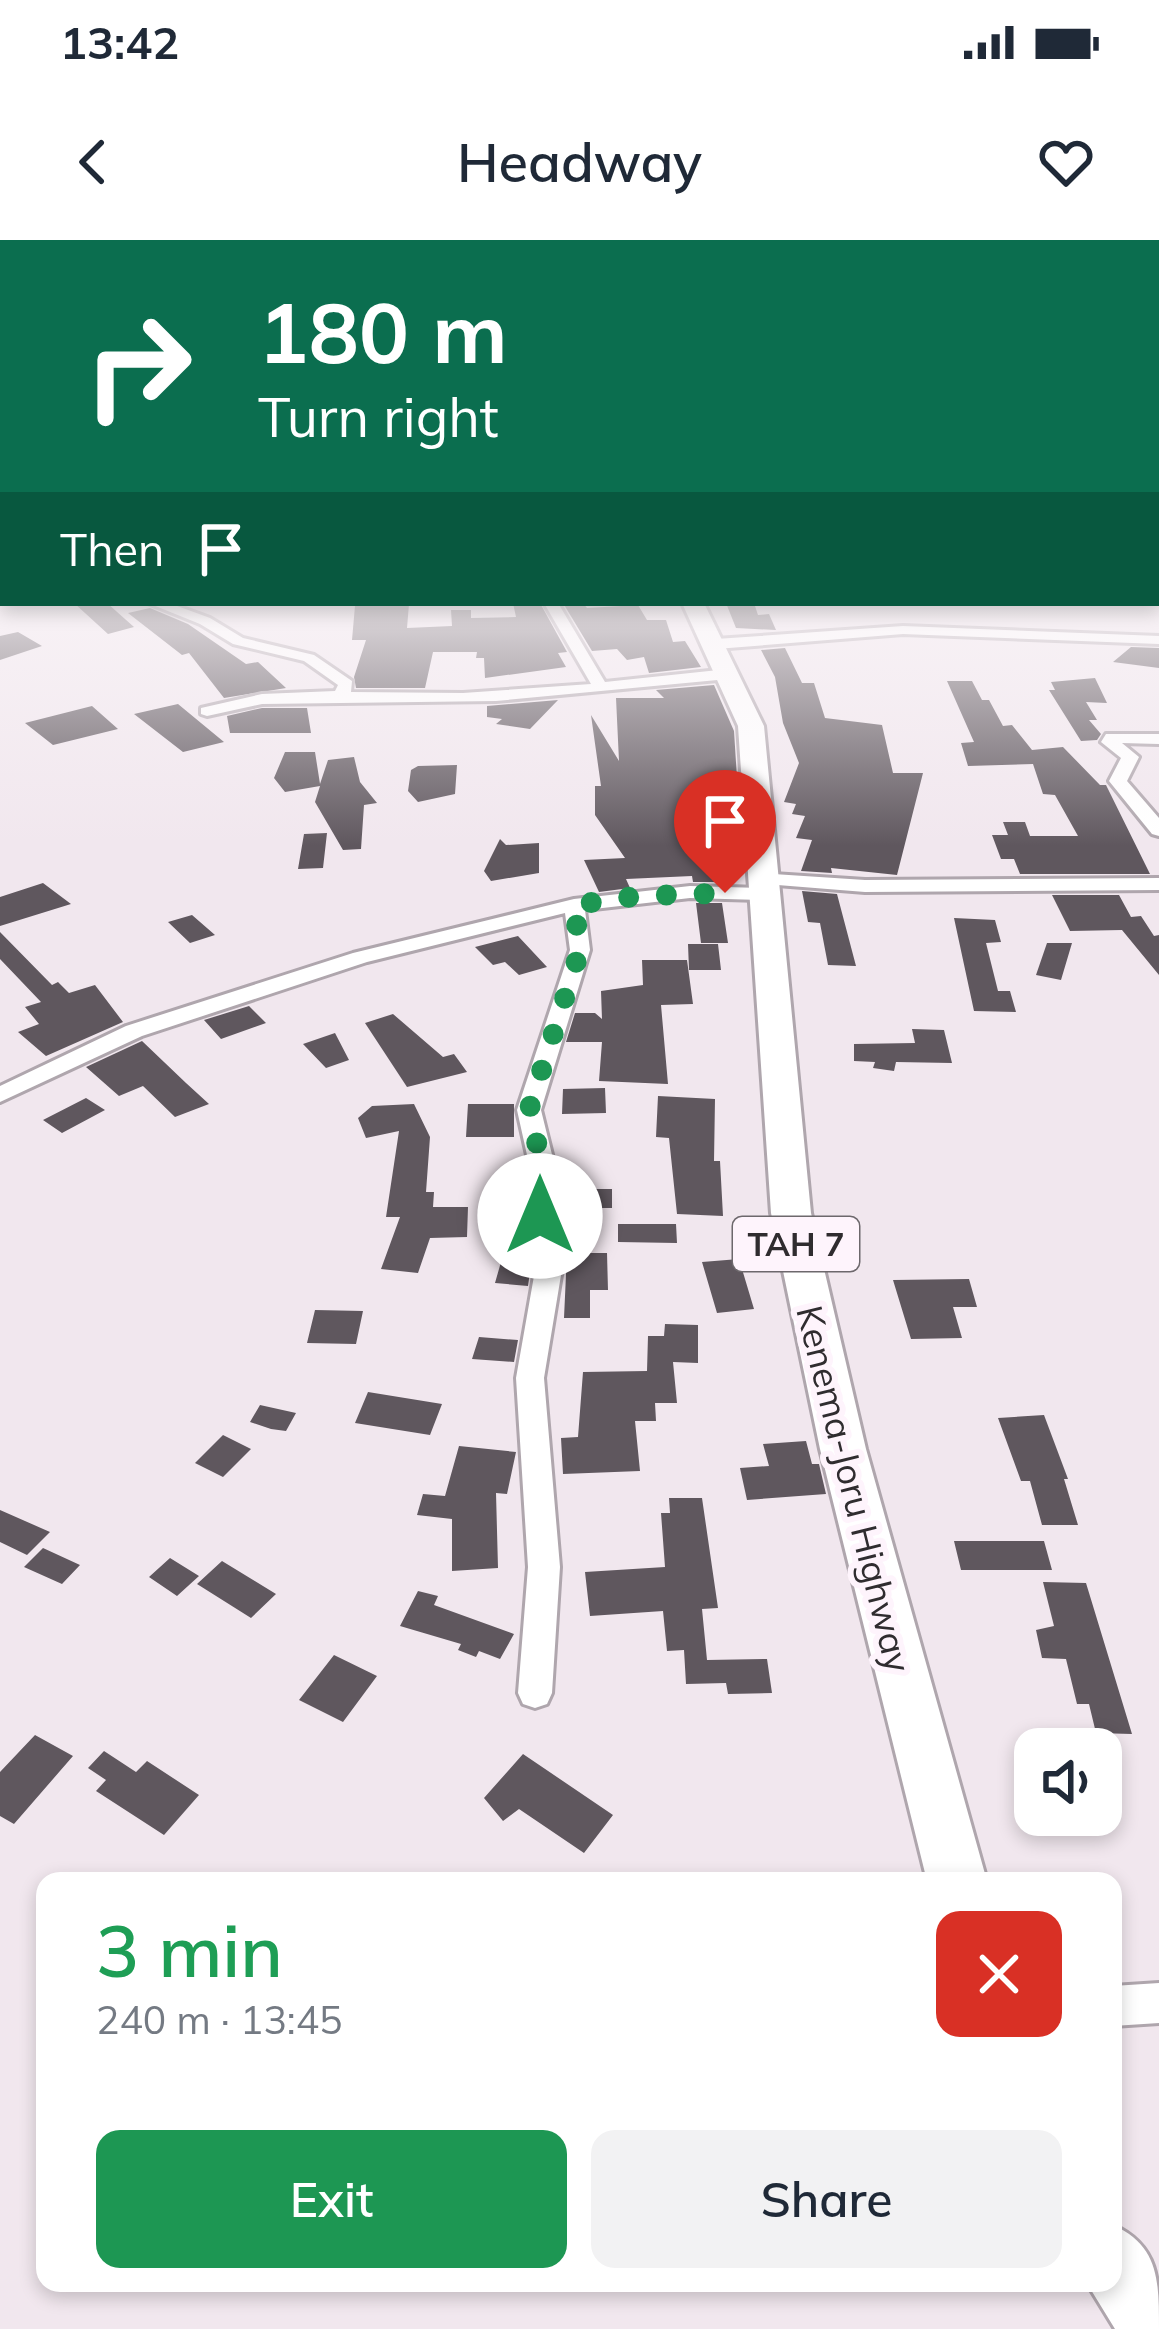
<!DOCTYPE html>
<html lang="en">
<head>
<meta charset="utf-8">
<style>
	:root { --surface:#fff; --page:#f2f2f3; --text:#1f2937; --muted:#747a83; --accent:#1d9753 }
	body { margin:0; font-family:Mulish,sans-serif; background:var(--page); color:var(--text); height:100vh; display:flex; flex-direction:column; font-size:45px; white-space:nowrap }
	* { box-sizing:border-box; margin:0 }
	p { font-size:39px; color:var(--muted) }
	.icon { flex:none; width:66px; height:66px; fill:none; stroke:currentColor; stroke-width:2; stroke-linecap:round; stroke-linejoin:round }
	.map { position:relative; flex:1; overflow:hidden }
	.sheet { position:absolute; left:36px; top:1632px; width:1086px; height:420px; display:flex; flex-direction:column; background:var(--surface); border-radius:24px; box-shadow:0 6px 18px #0003 }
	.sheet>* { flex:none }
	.banner { position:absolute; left:0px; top:0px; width:1161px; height:366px; box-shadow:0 6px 18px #0003; background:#0b6e4f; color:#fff; overflow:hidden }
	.controls { position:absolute; left:1014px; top:1488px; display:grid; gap:24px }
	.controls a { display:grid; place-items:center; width:108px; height:108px; border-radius:24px; background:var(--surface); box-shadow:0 6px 18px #0003; font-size:60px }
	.pin { position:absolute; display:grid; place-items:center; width:102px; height:102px; color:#fff; margin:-123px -51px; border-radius:50% 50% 50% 0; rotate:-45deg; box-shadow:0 0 12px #0007 }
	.pin .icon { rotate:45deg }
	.me { position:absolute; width:132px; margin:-66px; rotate:0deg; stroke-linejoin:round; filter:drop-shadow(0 0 9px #0008) }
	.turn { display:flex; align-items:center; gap:42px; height:252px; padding:0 60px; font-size:54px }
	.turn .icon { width:156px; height:156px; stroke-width:2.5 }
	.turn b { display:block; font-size:84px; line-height:102px }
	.then { display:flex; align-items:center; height:114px; padding:0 60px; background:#0003; gap:24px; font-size:45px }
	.round { display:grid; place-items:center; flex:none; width:126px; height:126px; border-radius:24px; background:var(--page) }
	.headline { display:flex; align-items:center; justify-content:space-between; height:204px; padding:0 60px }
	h1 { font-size:72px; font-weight:600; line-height:90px; color:#1e9e55 }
	.primary-button { display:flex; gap:24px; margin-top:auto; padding:24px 60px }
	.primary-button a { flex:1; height:138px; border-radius:24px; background:var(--accent); color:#fff; font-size:48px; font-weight:600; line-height:138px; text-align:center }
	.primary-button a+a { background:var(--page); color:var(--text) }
	.status { display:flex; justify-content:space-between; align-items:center; height:84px; padding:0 60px; background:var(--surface); direction:ltr }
	.status svg { height:33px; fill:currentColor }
	header { display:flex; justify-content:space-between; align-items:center; height:156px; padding:0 60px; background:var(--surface); font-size:54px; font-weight:600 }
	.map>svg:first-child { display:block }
</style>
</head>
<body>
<div class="status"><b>13:42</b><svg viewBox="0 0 49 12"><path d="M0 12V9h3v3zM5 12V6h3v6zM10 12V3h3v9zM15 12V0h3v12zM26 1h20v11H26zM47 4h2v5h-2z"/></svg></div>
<header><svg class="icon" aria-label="back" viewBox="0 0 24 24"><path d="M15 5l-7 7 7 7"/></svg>Headway<svg class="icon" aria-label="heart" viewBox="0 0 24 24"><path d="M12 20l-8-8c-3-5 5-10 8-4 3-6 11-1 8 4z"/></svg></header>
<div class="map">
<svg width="1159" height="2089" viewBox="0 0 1159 2089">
	<rect width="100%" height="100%" fill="#f1e7ee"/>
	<path fill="#5f575e" d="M 74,363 L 107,363 L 134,387 L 108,394 Z
		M 513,363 L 540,363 L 567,412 L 558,413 L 566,427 L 485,438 L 484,418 L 476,418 L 477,412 L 433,412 L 425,448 L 356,448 L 354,437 L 366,400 L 352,400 L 355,366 L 409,364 L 407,388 L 452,386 L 451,370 L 471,370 L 471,378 L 516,377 Z
		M 563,363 L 583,363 L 587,368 L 638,365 L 647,380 L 666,380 L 673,402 L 685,401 L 701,427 L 649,433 L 644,417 L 627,420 L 617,409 L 592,411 Z
		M 726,363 L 754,363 L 758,375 L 769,374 L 776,390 L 736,388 Z
		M 150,368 L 188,384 L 246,424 L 258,422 L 286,448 L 224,458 L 189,413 L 182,415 L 128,373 Z
		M 18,392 L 42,406 L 0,420 L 0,396 Z
		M 1131,407 L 1159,408 L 1159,428 L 1113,422 Z
		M 785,408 L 802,443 L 814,443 L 825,478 L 882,485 L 893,533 L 923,533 L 897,635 L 831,628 L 832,633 L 801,631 L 812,600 L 796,598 L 805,576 L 792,574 L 796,564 L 784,562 L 799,523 L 783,483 L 775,437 L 761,410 Z
		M 1095,438 L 1107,463 L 1086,462 L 1097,480 L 1089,480 L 1101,494 L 1097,500 L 1081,501 L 1049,450 L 1055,450 L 1051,442 Z
		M 947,441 L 972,441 L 982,460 L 989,460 L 1003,486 L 1012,485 L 1032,510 L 1063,507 L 1100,545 L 1106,545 L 1150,634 L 1020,634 L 1014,619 L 1001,619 L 992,595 L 1008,595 L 1003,582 L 1025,582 L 1030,596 L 1078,596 L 1055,555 L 1043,554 L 1033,524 L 968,526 L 961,503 L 974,502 Z
		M 714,445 L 734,491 L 740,586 L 729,586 L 734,608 L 723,608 L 730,637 L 718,637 L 719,642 L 693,642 L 692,636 L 626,639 L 630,648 L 599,652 L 584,620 L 625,618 L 595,575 L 595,546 L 601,546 L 591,475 L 619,521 L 616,458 L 664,458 L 656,450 Z
		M 558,460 L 530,489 L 496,484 L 502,479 L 487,477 L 487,466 Z
		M 178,464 L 224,502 L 183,512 L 134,474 Z
		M 92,466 L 118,489 L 53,505 L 25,483 Z
		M 262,468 L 307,468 L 311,493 L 230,493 L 227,476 Z
		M 285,512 L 315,512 L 320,544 L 328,520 L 354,517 L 360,542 L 377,563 L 364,565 L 361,609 L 343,610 L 315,562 L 320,546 L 285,552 L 274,538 Z
		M 457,525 L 455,554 L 418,562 L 408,551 L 411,530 L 418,526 Z
		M 327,593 L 323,628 L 298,629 L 304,594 Z
		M 500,599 L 506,605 L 539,603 L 539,633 L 491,641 L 484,631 Z
		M 43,643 L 71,664 L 0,686 L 0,657 Z
		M 802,651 L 837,654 L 856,726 L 828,725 L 820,683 L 808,682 Z
		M 1052,655 L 1119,655 L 1131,677 L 1141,676 L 1154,696 L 1159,695 L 1159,735 L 1122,690 L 1070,691 Z
		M 696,663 L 722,663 L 728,703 L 701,703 Z
		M 192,675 L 215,695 L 190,703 L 168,682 Z
		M 954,678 L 995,680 L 1001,702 L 986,703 L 998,751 L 1010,751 L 1016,772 L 974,771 Z
		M 0,692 L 52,745 L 58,742 L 69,753 L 95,745 L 123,782 L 46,816 L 18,792 L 39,784 L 25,767 L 41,762 L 0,719 Z
		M 518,696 L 547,727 L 519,735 L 505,722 L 493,725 L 475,707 Z
		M 1047,703 L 1072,703 L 1061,740 L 1036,735 Z
		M 688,704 L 718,704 L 721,730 L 689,730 Z
		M 642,720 L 687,720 L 693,764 L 661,765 L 668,844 L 599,841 L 602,802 L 566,802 L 575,773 L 595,773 L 602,779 L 601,751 L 643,745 Z
		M 249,766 L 266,783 L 221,799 L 204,780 Z
		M 393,774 L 443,817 L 454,814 L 467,832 L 407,847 L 365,783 Z
		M 912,789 L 944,790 L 952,823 L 896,822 L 894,831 L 873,828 L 875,822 L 854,821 L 854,804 L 915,803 Z
		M 335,793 L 349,820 L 326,828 L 303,804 Z
		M 142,801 L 186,843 L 209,864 L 175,877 L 143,846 L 119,856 L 86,827 Z
		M 605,848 L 606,873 L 562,874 L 563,849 Z
		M 658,856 L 715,859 L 714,921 L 720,921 L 723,976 L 677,974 L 669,898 L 656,897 Z
		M 86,858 L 105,870 L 62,893 L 43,880 Z
		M 414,864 L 430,897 L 426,952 L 434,952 L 433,967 L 468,967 L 467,997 L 430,998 L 418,1033 L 381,1029 L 400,977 L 386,977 L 399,891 L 366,898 L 358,878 L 372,866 Z
		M 468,864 L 514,864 L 514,897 L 466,897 Z
		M 565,949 L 612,949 L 612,968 L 563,968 Z
		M 618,984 L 676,984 L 677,1003 L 618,1002 Z
		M 567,1013 L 607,1013 L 608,1050 L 590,1050 L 590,1078 L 564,1078 Z
		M 739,1019 L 754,1069 L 717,1073 L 702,1022 Z
		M 501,1022 L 531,1025 L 528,1046 L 495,1043 Z
		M 969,1039 L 977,1067 L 953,1067 L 962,1098 L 911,1099 L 893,1040 Z
		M 315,1070 L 363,1071 L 356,1104 L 307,1103 Z
		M 665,1084 L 698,1085 L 698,1123 L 673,1122 L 677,1163 L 655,1163 L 656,1181 L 635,1181 L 640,1231 L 563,1234 L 561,1198 L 578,1197 L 583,1132 L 647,1131 L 648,1096 L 664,1096 Z
		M 479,1097 L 518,1100 L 514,1122 L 472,1119 Z
		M 368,1152 L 442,1164 L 430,1195 L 355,1183 Z
		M 260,1165 L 296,1173 L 286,1191 L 271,1189 L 250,1182 Z
		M 1044,1175 L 1068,1239 L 1064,1239 L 1078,1285 L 1042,1285 L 1030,1241 L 1021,1241 L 998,1178 Z
		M 223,1195 L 251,1209 L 223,1237 L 195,1223 Z
		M 806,1201 L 812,1224 L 819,1224 L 826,1254 L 747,1260 L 740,1228 L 769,1226 L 763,1204 Z
		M 459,1206 L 516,1212 L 507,1254 L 496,1253 L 498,1328 L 452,1331 L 452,1279 L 417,1275 L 423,1254 L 445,1256 Z
		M 669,1258 L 702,1258 L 718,1368 L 702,1369 L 707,1420 L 767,1419 L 772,1453 L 728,1454 L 726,1443 L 686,1444 L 684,1410 L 667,1411 L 663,1371 L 590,1376 L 585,1332 L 665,1327 L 661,1273 L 670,1273 Z
		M 0,1270 L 50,1292 L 27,1315 L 0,1302 Z
		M 954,1301 L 1044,1301 L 1052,1330 L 961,1330 Z
		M 43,1308 L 80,1325 L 62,1344 L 24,1327 Z
		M 170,1318 L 199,1336 L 177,1356 L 149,1337 Z
		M 222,1321 L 276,1354 L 251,1378 L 197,1344 Z
		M 1043,1342 L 1086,1343 L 1132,1494 L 1096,1493 L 1089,1464 L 1077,1464 L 1066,1419 L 1042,1418 L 1036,1390 L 1054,1386 Z
		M 418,1351 L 438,1356 L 434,1365 L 514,1394 L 500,1419 L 479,1411 L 476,1417 L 458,1410 L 461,1404 L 400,1386 Z
		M 334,1415 L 377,1436 L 343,1482 L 299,1460 Z
		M 35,1495 L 73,1516 L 14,1584 L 0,1576 L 0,1532 Z
		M 104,1511 L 136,1532 L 147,1521 L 199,1555 L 164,1595 L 96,1551 L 106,1540 L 88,1528 Z
		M 523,1514 L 613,1575 L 584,1613 L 519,1569 L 503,1581 L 484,1558 Z"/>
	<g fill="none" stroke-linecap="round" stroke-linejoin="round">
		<defs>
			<path id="minor" d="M 3,324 L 3,332 L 0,333 L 0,325 Z
				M 148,363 L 169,363 L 210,378 L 243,398 L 314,415 L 352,441 L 351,452 L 463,453 L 591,444 L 544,363 L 558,363 L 605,442 L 728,429 L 736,434 L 728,439 L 496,461 L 262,464 L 207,476 L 201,474 L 201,468 L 262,454 L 335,451 L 338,445 L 304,421 L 233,404 L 200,384 Z
				M 903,386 L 1159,396 L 1159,404 L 903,394 L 716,409 L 708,404 L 716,399 Z
				M 1106,494 L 1159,494 L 1159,504 L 1122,503 L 1139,517 L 1127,541 L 1159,578 L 1159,596 L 1152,594 L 1109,541 L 1121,518 L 1101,502 Z
				M 760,633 L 865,640 L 1159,638 L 1159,650 L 865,652 L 753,643 L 753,635 Z
				M 690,646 L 761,648 L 771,654 L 761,660 L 690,658 L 585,670 L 590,710 L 541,870 L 561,951 L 546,999 L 564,1017 L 544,1138 L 560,1327 L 552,1453 L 547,1464 L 535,1468 L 523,1464 L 518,1453 L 528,1327 L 516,1138 L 537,1019 L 519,1001 L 535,951 L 517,870 L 570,710 L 565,673 L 367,722 L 142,796 L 0,862 L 0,846 L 126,786 L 353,713 L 574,659 Z
				M 1159,1743 L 1159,1783 L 1113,1786 L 1113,1746 Z"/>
			<path id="trunk" d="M 682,363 L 704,363 L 764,486 L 811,973 L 866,1209 L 987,1641 L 927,1641 L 820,1209 L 771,973 L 738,486 Z
				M 1113,1985 C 1159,2006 1159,2040 1159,2089 L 1115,2089 L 1088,2045 L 1113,2043 Z"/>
		</defs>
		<use href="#minor" stroke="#afa6ad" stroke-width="6"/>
		<use href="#trunk" stroke="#afa6ad" stroke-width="6"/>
		<use href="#minor" fill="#fff" fill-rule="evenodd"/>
		<use href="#trunk" fill="#fff" fill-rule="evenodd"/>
	</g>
	<linearGradient id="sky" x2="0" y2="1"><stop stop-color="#9fa8db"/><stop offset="0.52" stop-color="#f9f4f7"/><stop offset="1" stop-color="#f9f4f7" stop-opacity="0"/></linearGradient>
	<rect width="1159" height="606" fill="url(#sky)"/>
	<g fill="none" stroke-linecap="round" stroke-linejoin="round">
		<path stroke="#1d9753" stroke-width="21" stroke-dasharray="0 37.8" d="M 540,976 L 548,951 L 529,870 L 580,710 L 574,665 L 638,656 L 725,653"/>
	</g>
	<g text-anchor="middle" stroke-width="12" stroke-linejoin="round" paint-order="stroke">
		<rect fill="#fef4fc" stroke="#6d686c" stroke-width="3" x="733" y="977" width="126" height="54" rx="9"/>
		<g font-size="33" font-weight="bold" fill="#2f2c2f">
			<text x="796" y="1016">TAH 7</text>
		</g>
		<g font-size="36" fill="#2f2c2f" stroke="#fef4fc">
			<text transform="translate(854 1249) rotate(76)" y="13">Kenema-Joru Highway</text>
		</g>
	</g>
</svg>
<div class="controls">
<a><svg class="icon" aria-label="sound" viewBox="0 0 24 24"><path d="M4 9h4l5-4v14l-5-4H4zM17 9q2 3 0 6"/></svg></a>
</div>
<div class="pin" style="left:725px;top:653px;background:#d93025"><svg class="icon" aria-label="arrive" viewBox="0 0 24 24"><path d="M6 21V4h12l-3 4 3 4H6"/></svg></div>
<svg class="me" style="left:540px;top:976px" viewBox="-20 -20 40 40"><circle r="19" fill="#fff"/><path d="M0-13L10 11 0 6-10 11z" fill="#1d9753"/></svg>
<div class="banner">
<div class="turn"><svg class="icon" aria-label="right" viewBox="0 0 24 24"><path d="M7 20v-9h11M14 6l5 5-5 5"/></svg><div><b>180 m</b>Turn right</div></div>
<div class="then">Then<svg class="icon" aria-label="arrive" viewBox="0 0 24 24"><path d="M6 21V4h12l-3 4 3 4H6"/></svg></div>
</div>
<section class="sheet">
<div class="headline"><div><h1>3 min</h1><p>240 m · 13:45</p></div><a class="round" style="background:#d93025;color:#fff"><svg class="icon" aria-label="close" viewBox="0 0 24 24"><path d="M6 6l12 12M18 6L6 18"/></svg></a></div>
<div class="primary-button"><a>Exit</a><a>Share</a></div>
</section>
</div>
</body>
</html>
